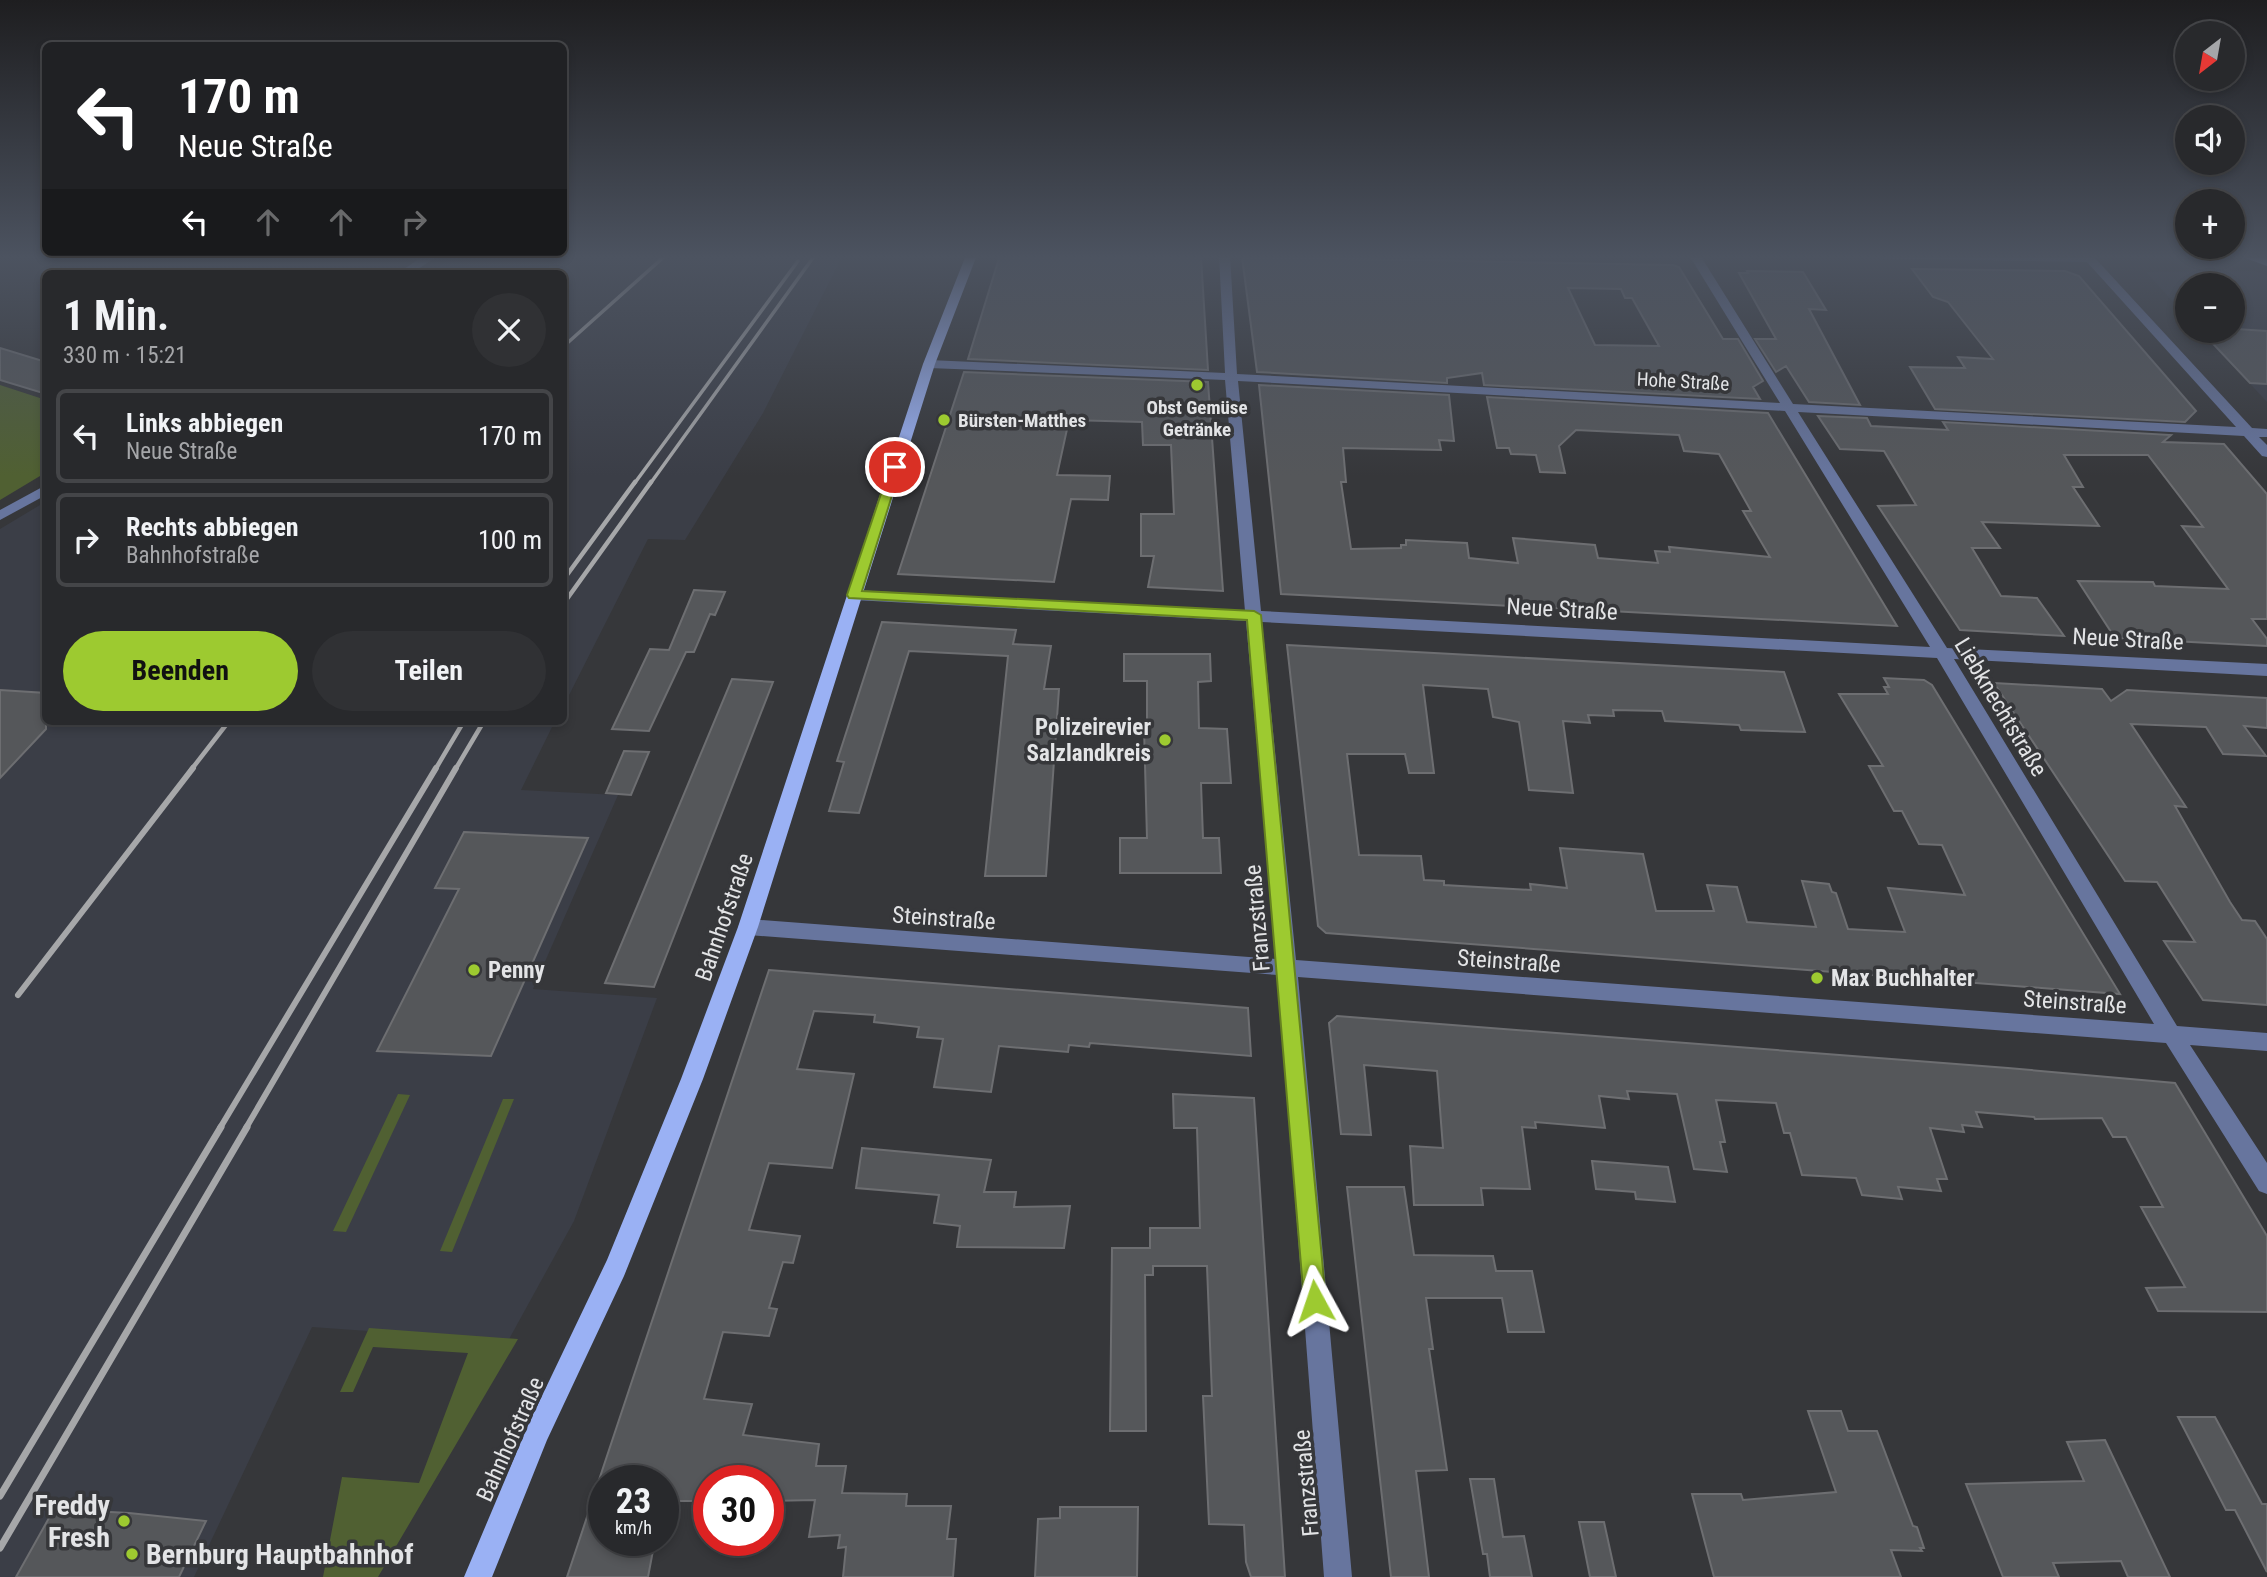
<!DOCTYPE html>
<html lang="de">
<head>
<meta charset="utf-8">
<style>
	:root { --surface:#28292c; --page:#303134; --text:#f1f3f6; --muted:#a5a6a9; --line:#444548; --accent:#9dca30 }
	body { margin:0; font-family:"Roboto Condensed",sans-serif; background:var(--page); color:var(--text); height:100vh; display:flex; flex-direction:column; font-size:26px; white-space:nowrap }
	* { box-sizing:border-box; margin:0 }
	p { font-size:23px; color:var(--muted) }
	.icon { flex:none; width:38px; height:38px; fill:none; stroke:currentColor; stroke-width:2; stroke-linecap:round; stroke-linejoin:round }
	.map { position:relative; flex:1; overflow:hidden }
	.details { position:absolute; left:42px; top:270px; width:525px; height:455px; display:flex; flex-direction:column; background:var(--surface); border-radius:10px; box-shadow:0 4px 10px #0003,0 0 0 2px var(--line) }
	.details>* { flex:none }
	.banner { position:absolute; left:42px; top:42px; width:525px; height:214px; border-radius:10px; box-shadow:0 4px 10px #0003,0 0 0 2px var(--line); background:#202124; color:#fff; overflow:hidden }
	.needle { width:46px; rotate:211deg }
	.buttons { position:absolute; left:2175px; top:21px; display:grid; gap:14px }
	.buttons a { display:grid; place-items:center; width:70px; height:70px; border-radius:50%; background:var(--surface); box-shadow:0 4px 10px #0003,0 0 0 2px var(--line); font-size:35px }
	.speed { position:absolute; left:588px; top:1465px; display:flex; gap:14px; font-size:35px; font-weight:700; text-align:center }
	.speed>* { display:grid; place-content:center; width:91px; height:91px; border-radius:50%; background:var(--surface); box-shadow:0 4px 10px #0003,0 0 0 2px var(--line); line-height:1 }
	.speed small { font-size:18px; font-weight:400 }
	.speed .limit { border:10px solid #d22; background:#fff; color:#111 }
	.pin { position:absolute; display:grid; place-items:center; width:60px; height:60px; color:#fff; margin:-30px; border:4px solid #fff; border-radius:50%; box-shadow:0 2px 7px #0007 }
	.me { position:absolute; width:77px; margin:-38px; rotate:355deg; stroke-linejoin:round; filter:drop-shadow(0 0 5px #0008) }
	.turn { display:flex; align-items:center; gap:24px; height:147px; padding:0 21px; font-size:32px }
	.turn .icon { width:91px; height:91px; stroke-width:2.5 }
	.turn b { display:block; font-size:49px; line-height:60px }
	.lanes { display:flex; align-items:center; height:66px; padding:0 21px; background:#0003; justify-content:center; gap:35px; direction:ltr }
	.lanes .off { opacity:.35 }
	.round { display:grid; place-items:center; flex:none; width:74px; height:74px; border-radius:37px; background:var(--page) }
	.head { display:flex; align-items:center; justify-content:space-between; height:119px; padding:0 21px }
	h1 { font-size:42px; font-weight:700; line-height:52px }
	.cta { display:flex; gap:14px; margin-top:auto; padding:14px 21px }
	.cta a { flex:1; height:80px; border-radius:42px; background:var(--accent); color:#111; font-size:28px; font-weight:700; line-height:80px; text-align:center }
	.cta a+a { background:var(--page); color:var(--text) }
	ul { padding:0; list-style:none }
	li { display:flex; align-items:center; gap:21px; height:94px; margin:0 14px 10px; padding:0 7px; border:4px solid var(--line); border-radius:10px }
	li div { flex:1 }
	li b { display:block; font-size:26px }
	li em { font-style:normal }
	.map>svg:first-child { display:block }
</style>
</head>
<body>
<div class="map">
<svg width="2267" height="1577" viewBox="0 0 2267 1577">
	<rect width="100%" height="100%" fill="#36373a"/>
	<path fill="#3b3e47" d="M 457,255 L 843,255 L 763,413 L 685,540 L 648,539 L 564,705 L 564,273 L 429,273 Z
		M 2254,271 L 2267,275 L 2267,402 L 2201,331 L 2233,331 L 2233,285 L 2188,285 L 2187,317 L 2146,272 Z
		M 45,502 L 46,721 L 555,721 L 521,790 L 618,795 L 533,989 L 657,998 L 574,1221 L 508,1341 L 312,1327 L 194,1577 L 0,1577 L 0,529 Z"/>
	<path fill="#506032" d="M 0,385 L 46,400 L 45,473 L 0,500 Z
		M 398,1094 L 410,1095 L 346,1232 L 333,1231 Z
		M 503,1099 L 514,1099 L 452,1252 L 440,1251 Z
		M 369,1328 L 518,1339 L 378,1577 L 323,1577 L 342,1477 L 419,1483 L 468,1353 L 373,1347 L 353,1392 L 340,1392 Z"/>
	<path fill="#55575a" stroke="#6d6e71" stroke-width="2" fill-rule="evenodd" d="M 1000,255 L 1201,257 L 1208,370 L 968,359 Z
		M 1242,257 L 1673,265 L 1679,267 L 1723,339 L 1738,339 L 1763,381 L 1753,387 L 1760,399 L 1484,385 L 1482,373 L 1447,378 L 1447,383 L 1257,372 ZM 1568,288 L 1621,289 L 1625,298 L 1632,298 L 1659,346 L 1595,345 Z
		M 1912,269 L 2065,271 L 2079,276 L 2196,411 L 2185,422 L 1935,409 L 1910,367 L 1965,368 L 1958,357 L 1993,359 L 1948,302 L 1933,297 Z
		M 1747,271 L 1803,272 L 1826,310 L 1809,309 L 1860,405 L 1809,402 L 1786,366 L 1776,372 L 1755,339 L 1776,339 L 1739,273 L 1748,273 Z
		M 2233,326 L 2236,329 L 2267,331 L 2267,384 L 2250,383 L 2201,331 L 2233,331 Z
		M 0,348 L 46,362 L 46,394 L 0,380 Z
		M 964,372 L 1208,382 L 1223,591 L 1148,587 L 1154,556 L 1141,556 L 1141,514 L 1174,514 L 1171,445 L 1143,445 L 1142,422 L 1069,420 L 1057,475 L 1110,476 L 1108,500 L 1071,499 L 1054,582 L 898,574 Z
		M 1259,385 L 1449,395 L 1454,441 L 1439,440 L 1441,450 L 1343,448 L 1346,482 L 1341,482 L 1351,549 L 1401,548 L 1401,545 L 1406,545 L 1406,540 L 1467,543 L 1469,558 L 1518,563 L 1513,538 L 1595,545 L 1598,558 L 1658,563 L 1655,551 L 1670,552 L 1669,547 L 1770,557 L 1743,511 L 1751,511 L 1719,454 L 1684,451 L 1679,435 L 1576,430 L 1559,446 L 1565,473 L 1540,472 L 1536,455 L 1511,454 L 1509,448 L 1497,448 L 1487,397 L 1768,413 L 1897,626 L 1281,594 Z
		M 1818,416 L 1867,418 L 1871,426 L 1948,430 L 1943,422 L 2171,435 L 2163,442 L 2224,444 L 2267,494 L 2267,619 L 2252,619 L 2267,639 L 2267,646 L 2115,638 L 2078,581 L 2153,582 L 2155,586 L 2228,589 L 2182,526 L 2203,527 L 2148,455 L 2064,455 L 2083,487 L 2073,487 L 2099,526 L 1982,522 L 2000,548 L 1972,548 L 2001,596 L 2037,598 L 2064,636 L 1960,630 L 1878,506 L 1916,505 L 1884,451 L 1840,449 Z
		M 694,590 L 725,592 L 715,615 L 710,614 L 694,652 L 686,652 L 649,731 L 612,729 L 650,649 L 669,650 Z
		M 882,622 L 1016,630 L 1013,644 L 1051,646 L 1044,689 L 1059,689 L 1046,876 L 985,876 L 1008,656 L 909,651 L 859,813 L 829,811 L 844,762 L 837,761 Z
		M 1287,645 L 1784,672 L 1805,732 L 1741,730 L 1739,725 L 1665,721 L 1662,711 L 1613,710 L 1614,716 L 1588,715 L 1590,723 L 1563,721 L 1573,793 L 1529,790 L 1519,722 L 1493,717 L 1488,689 L 1423,685 L 1434,773 L 1409,773 L 1405,754 L 1347,754 L 1359,855 L 1421,856 L 1424,880 L 1444,881 L 1444,885 L 1531,890 L 1530,884 L 1567,888 L 1560,848 L 1643,854 L 1656,911 L 1714,911 L 1707,885 L 1737,887 L 1747,922 L 1816,927 L 1802,881 L 1829,884 L 1832,892 L 1836,893 L 1848,929 L 1865,930 L 1905,932 L 1888,888 L 1965,895 L 1942,845 L 1919,844 L 1902,811 L 1894,811 L 1869,766 L 1883,766 L 1839,694 L 1888,694 L 1884,687 L 1889,687 L 1884,678 L 1924,680 L 1932,685 L 2120,994 L 1326,933 L 1318,926 Z
		M 1124,654 L 1210,654 L 1211,681 L 1198,682 L 1199,728 L 1227,729 L 1231,783 L 1201,783 L 1203,838 L 1219,838 L 1221,873 L 1120,873 L 1120,838 L 1147,838 L 1144,728 L 1147,728 L 1147,681 L 1124,681 Z
		M 732,679 L 773,682 L 654,987 L 605,983 Z
		M 1994,683 L 2102,689 L 2111,701 L 2127,690 L 2267,698 L 2267,728 L 2244,726 L 2266,756 L 2223,754 L 2206,727 L 2131,724 L 2186,807 L 2175,806 L 2230,902 L 2242,920 L 2255,921 L 2267,939 L 2267,1005 L 2203,1000 L 2164,941 L 2195,942 L 2157,882 L 2125,881 Z
		M 0,690 L 46,693 L 46,729 L 0,778 Z
		M 624,751 L 649,752 L 631,795 L 606,793 Z
		M 464,832 L 588,838 L 491,1056 L 377,1051 L 459,889 L 435,888 Z
		M 769,970 L 1248,1008 L 1251,1056 L 1090,1043 L 1089,1047 L 1069,1045 L 1068,1052 L 999,1046 L 991,1092 L 934,1087 L 943,1039 L 917,1037 L 919,1027 L 874,1022 L 875,1015 L 814,1011 L 797,1069 L 854,1074 L 832,1168 L 769,1163 L 749,1230 L 800,1236 L 793,1263 L 783,1262 L 769,1308 L 777,1309 L 769,1336 L 723,1332 L 704,1399 L 752,1404 L 743,1435 L 819,1444 L 816,1466 L 846,1466 L 842,1493 L 907,1494 L 906,1506 L 951,1506 L 947,1539 L 956,1539 L 953,1577 L 843,1577 L 846,1547 L 838,1548 L 840,1535 L 809,1537 L 815,1500 L 768,1501 L 768,1480 L 709,1480 L 709,1501 L 663,1501 L 663,1480 L 599,1480 Z
		M 1337,1016 L 2008,1068 L 2175,1083 L 2267,1236 L 2267,1312 L 2158,1311 L 2146,1288 L 2185,1287 L 2141,1207 L 2163,1207 L 2126,1137 L 2113,1137 L 2102,1118 L 2035,1119 L 2034,1117 L 1976,1112 L 1982,1127 L 1962,1125 L 1964,1132 L 1930,1128 L 1947,1179 L 1937,1179 L 1941,1191 L 1898,1187 L 1902,1199 L 1862,1195 L 1856,1178 L 1802,1175 L 1790,1133 L 1784,1133 L 1776,1103 L 1716,1100 L 1725,1142 L 1720,1142 L 1727,1172 L 1694,1169 L 1677,1094 L 1627,1091 L 1629,1099 L 1599,1096 L 1605,1128 L 1535,1122 L 1536,1128 L 1522,1127 L 1530,1189 L 1481,1188 L 1483,1205 L 1414,1205 L 1410,1146 L 1443,1148 L 1437,1071 L 1364,1065 L 1371,1135 L 1341,1134 L 1329,1023 Z
		M 1173,1094 L 1254,1098 L 1285,1577 L 1251,1577 L 1246,1562 L 1244,1525 L 1209,1524 L 1203,1396 L 1212,1396 L 1207,1266 L 1153,1266 L 1153,1275 L 1145,1275 L 1146,1431 L 1110,1431 L 1112,1248 L 1150,1248 L 1150,1228 L 1200,1228 L 1197,1128 L 1174,1128 Z
		M 862,1148 L 991,1160 L 984,1192 L 1016,1192 L 1014,1207 L 1070,1206 L 1064,1248 L 957,1247 L 960,1226 L 934,1223 L 939,1195 L 856,1188 Z
		M 1592,1161 L 1668,1167 L 1675,1202 L 1636,1199 L 1635,1192 L 1596,1189 Z
		M 1347,1187 L 1404,1187 L 1414,1255 L 1493,1256 L 1496,1271 L 1532,1271 L 1544,1332 L 1508,1332 L 1502,1298 L 1426,1298 L 1433,1349 L 1429,1349 L 1447,1470 L 1416,1471 L 1429,1577 L 1391,1577 Z
		M 1808,1411 L 1841,1411 L 1848,1431 L 1877,1431 L 1913,1526 L 1917,1527 L 1924,1548 L 1920,1548 L 1922,1551 L 1891,1550 L 1901,1577 L 1714,1577 L 1692,1494 L 1741,1494 L 1743,1500 L 1836,1492 Z
		M 2178,1417 L 2215,1417 L 2262,1504 L 2267,1504 L 2267,1572 L 2235,1510 L 2226,1510 Z
		M 2105,1440 L 2170,1577 L 2128,1577 L 2121,1561 L 2053,1563 L 2059,1577 L 2003,1577 L 1966,1484 L 2084,1481 L 2067,1442 Z
		M 1470,1479 L 1494,1479 L 1503,1537 L 1524,1536 L 1532,1577 L 1490,1577 L 1487,1554 L 1483,1554 Z
		M 599,1481 L 604,1482 L 604,1540 L 655,1540 L 648,1577 L 567,1577 Z
		M 1060,1507 L 1138,1507 L 1137,1577 L 1035,1577 L 1038,1519 L 1060,1518 Z
		M 54,1509 L 129,1513 L 206,1521 L 179,1577 L 16,1577 Z
		M 1579,1522 L 1604,1522 L 1616,1577 L 1590,1577 Z"/>
	<g fill="none" stroke-linecap="round" stroke-linejoin="round">
		<path fill="#67759e" fill-rule="evenodd" d="M 425,255 L 439,255 L 412,273 L 398,273 Z
			M 1219,255 L 1230,255 L 1237,374 L 1780,403 L 1689,255 L 1700,255 L 1793,404 L 2236,427 L 2087,262 L 1859,258 L 1854,255 L 2094,257 L 2252,428 L 2267,429 L 2267,437 L 2259,437 L 2267,445 L 2267,457 L 2262,456 L 2244,436 L 1798,412 L 1947,648 L 2267,664 L 2267,676 L 1954,659 L 2177,1026 L 2267,1033 L 2267,1051 L 2190,1045 L 2267,1163 L 2267,1194 L 2259,1191 L 2166,1043 L 1298,977 L 1352,1577 L 1324,1577 L 1278,975 L 748,935 L 741,933 L 738,927 L 741,921 L 748,919 L 1276,959 L 1246,621 L 854,600 L 846,595 L 854,590 L 1245,611 L 1225,380 L 929,368 L 923,364 L 929,360 L 1225,373 ZM 1238,381 L 1785,411 L 1930,647 L 1261,611 ZM 1262,622 L 1937,658 L 2154,1024 L 1296,960 Z
			M 46,485 L 46,495 L 0,520 L 0,510 Z"/>
		<path fill="#9ab1f4" fill-rule="evenodd" d="M 966,255 L 977,255 L 935,364 L 758,927 L 703,1079 L 624,1276 L 547,1440 L 492,1577 L 464,1577 L 529,1423 L 607,1260 L 681,1079 L 738,927 L 923,364 Z
			M 2237,255 L 2255,255 L 2267,259 L 2267,266 Z"/>
		<path stroke="#a6a7a9" stroke-width="3.5" d="M 564,346 L 666,255
			M 634,484 L 798,261
			M 650,484 L 815,255"/>
		<path stroke="#a6a7a9" stroke-width="4.5" d="M 564,579 L 635,482
			M 564,603 L 651,482
			M 191,770 L 229,721
			M 435,770 L 464,721
			M 455,770 L 484,721"/>
		<path stroke="#a6a7a9" stroke-width="6" d="M 18,995 L 193,768
			M 220,1128 L 436,768
			M 246,1128 L 456,768"/>
		<path stroke="#a6a7a9" stroke-width="7" d="M 0,1496 L 221,1127
			M 0,1548 L 247,1127"/>
	</g>
	<linearGradient id="sky" x2="0" y2="1"><stop stop-color="#1e1e20"/><stop offset="0.54" stop-color="#4c5360"/><stop offset="1" stop-color="#4c5360" stop-opacity="0"/></linearGradient>
	<rect width="2267" height="476" fill="url(#sky)"/>
	<path fill="#9dca30" stroke="#66831f" stroke-width="2" d="M 891,464 L 901,467 L 862,591 L 1254,611 L 1261,615 L 1326,1301 L 1323,1308 L 1315,1311 L 1307,1308 L 1304,1301 L 1247,620 L 849,598 L 847,595 Z"/>
	<g fill="#9dca30" stroke="#36373a" stroke-width="2.5">
		<circle cx="1197" cy="385" r="7"/>
		<circle cx="944" cy="420" r="7"/>
		<circle cx="1165" cy="740" r="7"/>
		<circle cx="474" cy="970" r="7"/>
		<circle cx="1817" cy="978" r="7"/>
		<circle cx="124" cy="1521" r="7"/>
		<circle cx="132" cy="1554" r="7"/>
	</g>
	<g text-anchor="middle" stroke-width="7" stroke-linejoin="round" paint-order="stroke">
		<g font-size="19" fill="#e3e4e6" stroke="#36373a">
			<text transform="translate(1683 381) rotate(3)" y="7">Hohe Straße</text>
		</g>
		<g font-size="19" font-weight="bold" fill="#e3e4e6" stroke="#36373a">
			<text x="1197" y="414">Obst Gemüse<tspan x="1197" dy="22">Getränke</tspan></text>
			<text x="958" y="427" text-anchor="start">Bürsten-Matthes</text>
		</g>
		<g font-size="23" fill="#e3e4e6" stroke="#36373a">
			<text transform="translate(1562 609) rotate(3)" y="8">Neue Straße</text>
			<text transform="translate(2128 639) rotate(3)" y="8">Neue Straße</text>
			<text transform="translate(2001 707) rotate(59)" y="8">Liebknechtstraße</text>
			<text transform="translate(724 917) rotate(-71)" y="8">Bahnhofstraße</text>
			<text transform="translate(944 918) rotate(4)" y="8">Steinstraße</text>
			<text transform="translate(1257 918) rotate(-95)" y="8">Franzstraße</text>
			<text transform="translate(1509 961) rotate(4)" y="8">Steinstraße</text>
			<text transform="translate(2075 1002) rotate(4)" y="8">Steinstraße</text>
			<text transform="translate(510 1439) rotate(-66)" y="8">Bahnhofstraße</text>
			<text transform="translate(1306 1483) rotate(-95)" y="8">Franzstraße</text>
		</g>
		<g font-size="23" font-weight="bold" fill="#e3e4e6" stroke="#36373a" text-anchor="start">
			<text x="1151" y="735" text-anchor="end">Polizeirevier<tspan x="1151" dy="26">Salzlandkreis</tspan></text>
			<text x="488" y="978">Penny</text>
			<text x="1831" y="986">Max Buchhalter</text>
		</g>
		<g font-size="28" font-weight="bold" fill="#e3e4e6" stroke="#36373a" text-anchor="end">
			<text x="110" y="1515">Freddy<tspan x="110" dy="32">Fresh</tspan></text>
			<text x="146" y="1564" text-anchor="start">Bernburg Hauptbahnhof</text>
		</g>
	</g>
</svg>
<div class="buttons">
<a><svg class="needle" viewBox="-14 -14 28 28"><path d="M0-13l5 13h-10z" fill="#e53935"/><path d="M0 13l5-13h-10z" fill="#a5a6a9"/></svg></a>
<a><svg class="icon" aria-label="sound" viewBox="0 0 24 24"><path d="M4 9h4l5-4v14l-5-4H4zM17 9q2 3 0 6"/></svg></a>
<a>+</a>
<a>−</a>
</div>
<div class="speed"><div>23<small>km/h</small></div><div class="limit">30</div></div>
<div class="pin" style="left:895px;top:467px;background:#d93025"><svg class="icon" aria-label="arrive" viewBox="0 0 24 24"><path d="M6 21V4h12l-3 4 3 4H6"/></svg></div>
<svg class="me" style="left:1315px;top:1301px" viewBox="-20 -20 40 40"><path d="M0-17L14 15 0 8-14 15z" fill="#9dca30" stroke="#fff" stroke-width="4"/></svg>
<div class="banner">
<div class="turn"><svg class="icon" aria-label="left" viewBox="0 0 24 24"><path d="M17 20v-9H6M10 6l-5 5 5 5"/></svg><div><b>170 m</b>Neue Straße</div></div>
<div class="lanes"><svg class="icon" aria-label="left" viewBox="0 0 24 24"><path d="M17 20v-9H6M10 6l-5 5 5 5"/></svg><svg class="icon off" aria-label="ahead" viewBox="0 0 24 24"><path d="M12 20V5M6 11l6-6 6 6"/></svg><svg class="icon off" aria-label="ahead" viewBox="0 0 24 24"><path d="M12 20V5M6 11l6-6 6 6"/></svg><svg class="icon off" aria-label="right" viewBox="0 0 24 24"><path d="M7 20v-9h11M14 6l5 5-5 5"/></svg></div>
</div>
<section class="details">
<div class="head"><div><h1>1 Min.</h1><p>330 m · 15:21</p></div><a class="round"><svg class="icon" aria-label="close" viewBox="0 0 24 24"><path d="M6 6l12 12M18 6L6 18"/></svg></a></div>
<ul>
<li><svg class="icon" aria-label="left" viewBox="0 0 24 24"><path d="M17 20v-9H6M10 6l-5 5 5 5"/></svg><div><b>Links abbiegen</b><p>Neue Straße</p></div><em>170 m</em></li>
<li><svg class="icon" aria-label="right" viewBox="0 0 24 24"><path d="M7 20v-9h11M14 6l5 5-5 5"/></svg><div><b>Rechts abbiegen</b><p>Bahnhofstraße</p></div><em>100 m</em></li>
</ul>
<div class="cta"><a>Beenden</a><a>Teilen</a></div>
</section>
</div>
</body>
</html>
